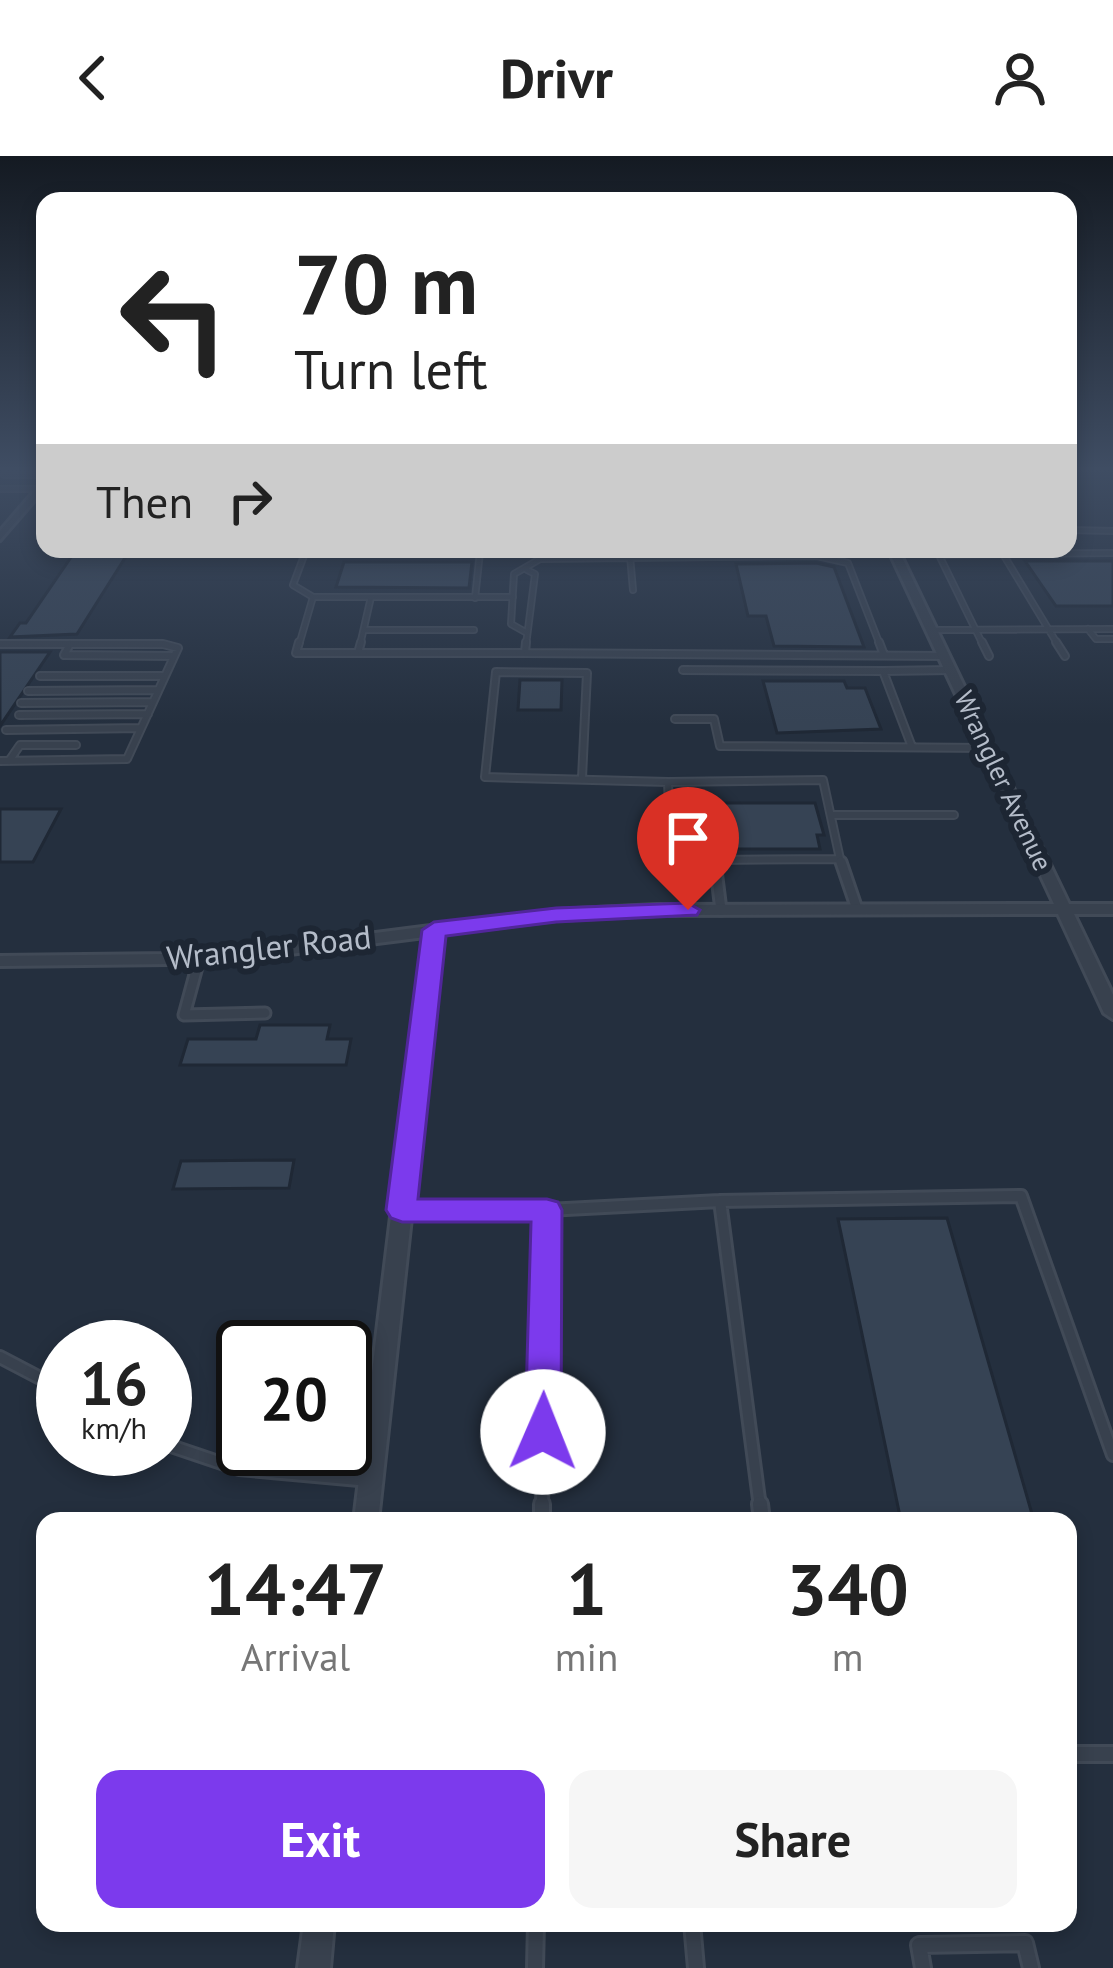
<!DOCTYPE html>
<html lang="en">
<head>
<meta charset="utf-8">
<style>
	:root { --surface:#fff; --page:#f6f6f6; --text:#222; --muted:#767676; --accent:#7c3aed }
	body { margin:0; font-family:"PT Sans",sans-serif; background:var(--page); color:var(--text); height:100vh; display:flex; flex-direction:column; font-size:45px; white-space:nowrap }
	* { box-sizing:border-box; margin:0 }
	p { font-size:39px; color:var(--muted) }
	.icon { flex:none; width:66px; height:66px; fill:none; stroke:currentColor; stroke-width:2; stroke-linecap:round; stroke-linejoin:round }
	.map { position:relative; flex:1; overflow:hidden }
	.details { position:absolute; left:36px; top:1356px; width:1041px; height:420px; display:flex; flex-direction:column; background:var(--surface); border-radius:24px; box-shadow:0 6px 18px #0003 }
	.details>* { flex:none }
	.hud { position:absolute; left:36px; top:36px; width:1041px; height:366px; border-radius:24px; box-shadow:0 6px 18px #0003; background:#fff; color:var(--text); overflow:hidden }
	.speed { position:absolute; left:36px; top:1164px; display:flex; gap:24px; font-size:60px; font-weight:700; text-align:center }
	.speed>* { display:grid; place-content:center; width:156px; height:156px; border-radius:50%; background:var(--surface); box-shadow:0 6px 18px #0003; line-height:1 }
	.speed small { font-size:30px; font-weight:400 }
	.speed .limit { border:6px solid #111; border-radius:18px; background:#fff; color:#111 }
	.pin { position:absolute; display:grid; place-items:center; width:102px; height:102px; color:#fff; margin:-123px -51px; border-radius:50% 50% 50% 0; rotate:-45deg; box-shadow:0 0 12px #0007 }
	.pin .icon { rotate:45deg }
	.me { position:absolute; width:132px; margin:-66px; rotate:1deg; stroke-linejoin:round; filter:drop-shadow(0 0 9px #0008) }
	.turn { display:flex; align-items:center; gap:42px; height:252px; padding:0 60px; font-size:54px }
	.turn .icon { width:156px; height:156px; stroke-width:2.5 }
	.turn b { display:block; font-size:84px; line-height:102px }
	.then { display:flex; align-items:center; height:114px; padding:0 60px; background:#0003; gap:24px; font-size:45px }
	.eta { display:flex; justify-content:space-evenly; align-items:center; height:204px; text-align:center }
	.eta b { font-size:72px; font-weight:600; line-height:84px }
	.primary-button { display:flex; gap:24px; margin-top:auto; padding:24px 60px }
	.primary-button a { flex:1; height:138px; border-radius:24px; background:var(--accent); color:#fff; font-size:48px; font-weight:600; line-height:138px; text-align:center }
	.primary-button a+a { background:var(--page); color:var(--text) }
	header { display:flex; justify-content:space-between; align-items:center; height:156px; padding:0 60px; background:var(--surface); font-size:54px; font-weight:600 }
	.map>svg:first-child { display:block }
</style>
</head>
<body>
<header><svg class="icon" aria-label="back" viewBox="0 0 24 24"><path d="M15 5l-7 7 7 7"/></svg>Drivr<svg class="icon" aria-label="person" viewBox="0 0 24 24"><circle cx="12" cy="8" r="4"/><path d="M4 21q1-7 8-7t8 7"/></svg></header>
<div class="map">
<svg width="1113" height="1812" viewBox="0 0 1113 1812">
	<rect width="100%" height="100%" fill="#242f3e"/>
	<path fill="#364354" stroke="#1f2835" stroke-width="3" d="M 76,394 L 130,394 L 77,478 L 10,481 L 20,467 L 26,467 Z
		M 1025,405 L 1113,405 L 1113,450 L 1056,450 Z
		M 344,406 L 472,406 L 469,432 L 336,431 Z
		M 816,407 L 834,411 L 864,491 L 774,490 L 766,460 L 748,460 L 736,408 Z
		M 0,496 L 50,496 L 0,570 Z
		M 520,524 L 562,524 L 561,554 L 518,554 Z
		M 763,525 L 844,525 L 847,532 L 865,532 L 881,573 L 777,577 Z
		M 719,647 L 815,647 L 824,679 L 817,679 L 820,693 L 733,693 L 731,679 L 725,679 Z
		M 0,653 L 61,653 L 33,706 L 0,706 Z
		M 260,869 L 330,869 L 327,883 L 351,883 L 346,909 L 180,909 L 188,883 L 256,883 Z
		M 294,1004 L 289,1032 L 173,1033 L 181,1005 Z
		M 947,1062 L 1034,1365 L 901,1365 L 838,1063 Z"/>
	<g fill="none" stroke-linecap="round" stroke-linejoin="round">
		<defs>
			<path id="lane-far4" d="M 7,315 L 4,319 L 45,319
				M 0,333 L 39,333
				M 1068,374 L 1113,375
				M 485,393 L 305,397 L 293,429 L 313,441 L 513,441
				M 1003,398 L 1058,489
				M 630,400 L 633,434
				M 475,442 L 480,396
				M 1088,473 L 1096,483 L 1113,483
				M 364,474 L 474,474
				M 933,474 L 1113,473
				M 527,477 L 511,468 L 514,418 L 540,403 L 817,400 L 848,407 L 880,489
				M 0,488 L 165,489
				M 299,489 L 313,441
				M 360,489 L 371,441
				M 526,489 L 535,418 L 527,414
				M 983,489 L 939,399 L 1113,397"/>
			<path id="lane-far3" d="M 299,486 L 296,497 L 525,497
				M 526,486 L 525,497 L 945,500
				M 879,486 L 884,499
				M 982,486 L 989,500
				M 1056,486 L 1065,500
				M 0,488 L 163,488 L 178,492 L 127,603 L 0,605
				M 70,488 L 64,499 L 174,500
				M 358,497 L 361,486
				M 683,514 L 883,515
				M 40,520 L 165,520
				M 28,535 L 158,534
				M 21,547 L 153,546
				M 19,559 L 148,558
				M 675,563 L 714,563 L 720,590 L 988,592
				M 6,574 L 141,572
				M 912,591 L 883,515 L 951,514
				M 9,605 L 20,589 L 76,589
				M 582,622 L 587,517 L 496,516 L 485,621 L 668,626
				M 831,659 L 954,659
				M 671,705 L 668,626 L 823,624 L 840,703
				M 716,709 L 715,704 L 840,703 L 842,709"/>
			<path id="lane-far2" d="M 715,706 L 721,754
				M 841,706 L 857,753
				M 200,800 L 184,859 L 265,857"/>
			<path id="lane-far1" d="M 402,1054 L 547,1054 L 542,1351
				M 547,1054 L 720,1045
				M 0,1201 L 63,1234
				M 165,1288 L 239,1313 L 370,1325
				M 760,1351 L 720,1045 L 1021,1040 L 1113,1299"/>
			<path id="lane" d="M 760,1348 L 762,1365
				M 542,1365 L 542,1348
				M 1068,1598 L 1113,1598
				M 692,1767 L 696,1812
				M 535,1812 L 536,1767
				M 923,1812 L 919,1789 L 1025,1787 L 1031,1812"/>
			<path id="street" d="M 45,323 L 45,332 L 0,384 L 0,375 Z
				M 888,393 L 898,393 L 1069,748 L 1113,748 L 1113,758 L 1074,758 L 1113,839 L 1113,863 L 1104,857 L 1058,758 L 656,759 L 556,764 L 442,778 L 378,1365 L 354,1365 L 425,781 L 274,800 L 169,808 L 0,810 L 0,800 L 169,798 L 274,790 L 556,754 L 656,749 L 1054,748 Z
				M 304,1767 L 334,1767 L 330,1812 L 298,1812 Z"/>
		</defs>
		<use href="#lane-far4" stroke="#414a57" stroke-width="8"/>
		<use href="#lane-far3" stroke="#414a57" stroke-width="10"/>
		<use href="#lane-far2" stroke="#414a57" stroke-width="15"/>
		<use href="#lane-far1" stroke="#414a57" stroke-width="16"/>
		<use href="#lane" stroke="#414a57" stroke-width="20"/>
		<use href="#street" stroke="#414a57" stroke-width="6"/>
		<use href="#lane-far4" stroke="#38414e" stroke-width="4.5"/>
		<use href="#lane-far3" stroke="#38414e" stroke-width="6"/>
		<use href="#lane-far2" stroke="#38414e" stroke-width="9"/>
		<use href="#lane-far1" stroke="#38414e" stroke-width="10"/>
		<use href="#lane" stroke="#38414e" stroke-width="14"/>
		<use href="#street" fill="#38414e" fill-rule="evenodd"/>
	</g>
	<linearGradient id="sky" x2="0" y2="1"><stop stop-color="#141a22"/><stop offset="0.55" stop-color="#3f4d63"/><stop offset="1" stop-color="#3f4d63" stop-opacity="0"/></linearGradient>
	<rect width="1113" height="569" fill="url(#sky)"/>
	<path fill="#7c3aed" stroke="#51269a" stroke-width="3" d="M 688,747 L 700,754 L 697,759 L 556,766 L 446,780 L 418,1043 L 547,1043 L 558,1046 L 562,1054 L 561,1276 L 556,1287 L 543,1292 L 531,1287 L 525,1276 L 531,1066 L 402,1066 L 391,1062 L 386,1054 L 422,774 L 434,766 L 556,752 Z"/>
	<g text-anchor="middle" stroke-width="12" stroke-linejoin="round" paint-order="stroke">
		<g font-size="27" fill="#b4bcc9" stroke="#1d2633">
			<text transform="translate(1003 625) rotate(65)" y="9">Wrangler Avenue</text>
		</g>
		<g font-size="33" fill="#b4bcc9" stroke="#1d2633">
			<text transform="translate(269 791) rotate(-6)" y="12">Wrangler Road</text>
		</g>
	</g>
</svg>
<div class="speed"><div>16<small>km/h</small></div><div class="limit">20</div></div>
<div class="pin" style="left:688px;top:754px;background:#d93025"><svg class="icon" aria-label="arrive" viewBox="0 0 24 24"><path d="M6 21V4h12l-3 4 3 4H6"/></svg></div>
<svg class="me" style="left:543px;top:1276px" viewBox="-20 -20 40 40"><circle r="19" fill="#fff"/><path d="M0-13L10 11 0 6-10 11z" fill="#7c3aed"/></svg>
<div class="hud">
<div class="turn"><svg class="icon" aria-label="left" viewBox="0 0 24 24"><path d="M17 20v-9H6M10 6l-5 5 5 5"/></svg><div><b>70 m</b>Turn left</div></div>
<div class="then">Then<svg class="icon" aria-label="right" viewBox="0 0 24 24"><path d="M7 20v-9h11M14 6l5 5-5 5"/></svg></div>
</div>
<section class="details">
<div class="eta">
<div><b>14:47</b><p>Arrival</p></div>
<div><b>1</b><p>min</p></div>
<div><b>340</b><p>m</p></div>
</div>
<div class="primary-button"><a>Exit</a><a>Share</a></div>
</section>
</div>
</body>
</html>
